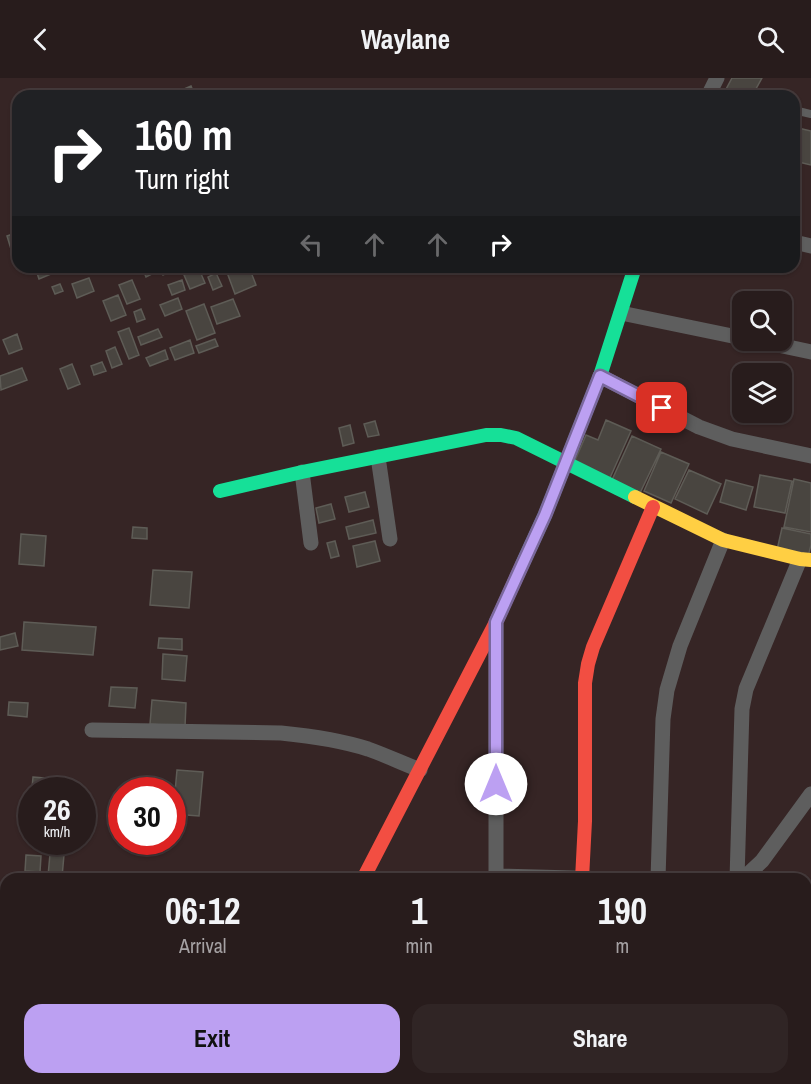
<!DOCTYPE html>
<html lang="en">
<head>
<meta charset="utf-8">
<style>
	:root { --surface:#281c1c; --page:#302525; --text:#f1f3f6; --muted:#a5a1a3; --line:#443a3b; --accent:#bca0f2 }
	body { margin:0; font-family:"Archivo Narrow",sans-serif; background:var(--page); color:var(--text); height:100vh; display:flex; flex-direction:column; font-size:22px; white-space:nowrap }
	* { box-sizing:border-box; margin:0 }
	p { font-size:20px; color:var(--muted) }
	.icon { flex:none; width:33px; height:33px; fill:none; stroke:currentColor; stroke-width:2; stroke-linecap:round; stroke-linejoin:round }
	.map { position:relative; flex:1; overflow:hidden }
	.drawer { position:absolute; left:0px; top:795px; width:812px; height:212px; display:flex; flex-direction:column; background:var(--surface); border-radius:18px 18px 0 0; box-shadow:0 2px 4px #0004,0 0 0 2px var(--line) }
	.drawer>* { flex:none }
	.banner { position:absolute; left:12px; top:12px; width:788px; height:183px; border-radius:18px; box-shadow:0 2px 4px #0004,0 0 0 2px var(--line); background:#202124; color:#fff; overflow:hidden }
	.fabs { position:absolute; left:732px; top:213px; display:grid; gap:12px }
	.fabs a { display:grid; place-items:center; width:60px; height:60px; border-radius:12px; background:var(--surface); box-shadow:0 2px 4px #0004,0 0 0 2px var(--line); font-size:30px }
	.speed { position:absolute; left:18px; top:699px; display:flex; gap:12px; font-size:30px; font-weight:700; text-align:center }
	.speed>* { display:grid; place-content:center; width:78px; height:78px; border-radius:50%; background:var(--surface); box-shadow:0 2px 4px #0004,0 0 0 2px var(--line); line-height:1 }
	.speed small { font-size:15px; font-weight:400 }
	.speed .limit { border:9px solid #d22; background:#fff; color:#111 }
	.pin { position:absolute; display:grid; place-items:center; width:51px; height:51px; color:#fff; margin:-26px; border-radius:12px; box-shadow:0 3px 9px #0006 }
	.me { position:absolute; width:66px; margin:-33px; rotate:0deg; stroke-linejoin:round; filter:drop-shadow(0 0 4px #0008) }
	.turn { display:flex; align-items:center; gap:21px; height:126px; padding:0 24px; font-size:27px }
	.turn .icon { width:78px; height:78px; stroke-width:2.5 }
	.turn b { display:block; font-size:42px; line-height:51px }
	.lanes { display:flex; align-items:center; height:57px; padding:0 24px; background:#0003; justify-content:center; gap:30px; direction:ltr }
	.lanes .off { opacity:.35 }
	.eta { display:flex; justify-content:space-evenly; align-items:center; height:102px; text-align:center }
	.eta b { font-size:36px; font-weight:700; line-height:42px }
	.button { display:flex; gap:12px; margin-top:auto; padding:12px 24px }
	.button a { flex:1; height:69px; border-radius:18px; background:var(--accent); color:#111; font-size:24px; font-weight:700; line-height:69px; text-align:center }
	.button a+a { background:var(--page); color:var(--text) }
	header { display:flex; justify-content:space-between; align-items:center; height:78px; padding:0 24px; background:var(--surface); font-size:27px; font-weight:700 }
	.map>svg:first-child { display:block }
</style>
</head>
<body>
<header><svg class="icon" aria-label="back" viewBox="0 0 24 24"><path d="M15 5l-7 7 7 7"/></svg>Waylane<svg class="icon" aria-label="search" viewBox="0 0 24 24"><circle cx="10" cy="10" r="6"/><path d="M15 15l6 6"/></svg></header>
<div class="map">
<svg width="811" height="1006" viewBox="0 0 811 1006">
	<rect width="100%" height="100%" fill="#362525"/>
	<path fill="#494540" stroke="#5e5c56" stroke-width="1.5" d="M 732,0 L 762,0 L 752,18 L 725,18 L 723,17 Z
		M 191,8 L 195,18 L 170,18 L 170,17 Z
		M 794,49 L 811,53 L 811,87 L 794,83 Z
		M 18,154 L 18,169 L 11,171 L 7,158 Z
		M 35,189 L 59,189 L 61,192 L 39,201 Z
		M 142,189 L 151,189 L 154,195 L 146,199 Z
		M 160,189 L 170,189 L 172,193 L 163,197 Z
		M 225,189 L 249,189 L 256,207 L 235,216 Z
		M 199,191 L 205,205 L 190,211 L 184,197 Z
		M 216,195 L 222,208 L 213,212 L 208,199 Z
		M 89,200 L 94,213 L 77,220 L 72,206 Z
		M 132,202 L 140,221 L 127,226 L 119,207 Z
		M 182,202 L 185,212 L 172,217 L 168,207 Z
		M 60,206 L 63,213 L 55,216 L 52,209 Z
		M 118,217 L 126,237 L 111,243 L 103,223 Z
		M 178,220 L 182,231 L 165,238 L 160,227 Z
		M 233,221 L 240,238 L 217,246 L 211,229 Z
		M 204,226 L 215,255 L 197,262 L 186,233 Z
		M 141,231 L 145,241 L 137,244 L 134,234 Z
		M 129,250 L 139,277 L 129,281 L 118,254 Z
		M 158,251 L 162,259 L 141,267 L 138,259 Z
		M 17,256 L 22,271 L 9,276 L 3,262 Z
		M 215,261 L 218,268 L 199,275 L 196,268 Z
		M 190,262 L 194,275 L 175,282 L 170,270 Z
		M 115,269 L 122,286 L 112,290 L 106,273 Z
		M 165,272 L 168,281 L 150,288 L 146,280 Z
		M 102,284 L 106,293 L 94,297 L 91,288 Z
		M 72,286 L 80,306 L 68,311 L 60,291 Z
		M 22,290 L 27,302 L 1,312 L 0,298 Z
		M 606,342 L 631,353 L 609,402 L 573,387 L 586,357 L 598,362 Z
		M 375,343 L 379,357 L 368,359 L 364,346 Z
		M 350,347 L 354,365 L 343,368 L 339,350 Z
		M 632,358 L 661,371 L 640,415 L 612,402 Z
		M 661,374 L 689,386 L 671,425 L 644,413 Z
		M 689,392 L 721,406 L 707,436 L 675,421 Z
		M 760,397 L 792,403 L 785,435 L 754,429 Z
		M 794,401 L 811,405 L 811,454 L 784,449 Z
		M 726,402 L 753,409 L 746,432 L 720,424 Z
		M 365,414 L 369,429 L 349,434 L 345,419 Z
		M 331,426 L 335,441 L 319,445 L 316,430 Z
		M 373,442 L 376,455 L 349,461 L 346,449 Z
		M 133,449 L 147,450 L 147,461 L 132,460 Z
		M 782,450 L 811,456 L 811,467 L 808,479 L 777,472 Z
		M 21,456 L 46,458 L 44,488 L 19,486 Z
		M 335,463 L 339,478 L 331,480 L 327,465 Z
		M 375,463 L 380,483 L 357,489 L 353,468 Z
		M 153,492 L 192,494 L 189,530 L 150,527 Z
		M 24,544 L 96,549 L 93,577 L 22,572 Z
		M 15,555 L 18,568 L 0,572 L 0,559 Z
		M 159,560 L 182,561 L 182,572 L 158,570 Z
		M 163,576 L 187,578 L 185,603 L 162,601 Z
		M 111,609 L 137,610 L 135,630 L 109,628 Z
		M 152,622 L 186,625 L 185,649 L 150,646 Z
		M 9,624 L 28,625 L 27,639 L 8,637 Z
		M 177,692 L 203,694 L 199,738 L 173,736 Z
		M 33,699 L 44,700 L 43,711 L 32,710 Z
		M 50,776 L 64,777 L 62,799 L 48,798 Z
		M 26,777 L 41,778 L 40,794 L 25,793 Z
		M 36,1000 L 73,1000 L 73,1006 L 36,1006 Z"/>
	<g fill="none" stroke-linecap="round" stroke-linejoin="round">
		<path stroke="#5e5e5e" stroke-width="8" d="M 794,32 L 811,36"/>
		<path stroke="#5e5e5e" stroke-width="15" d="M 708,18 L 717,0
			M 794,164 L 811,168
			M 621,235 L 742,260
			M 755,262 L 811,274
			M 600,298 L 699,349 L 732,361 L 811,378
			M 378,379 L 390,461
			M 302,394 L 311,465
			M 92,652 L 281,655 C 311,658 340,662 368,671 C 385,677 402,685 420,692
			M 496,798 L 611,801
			M 496,801 L 496,546
			M 658,801 L 663,641 L 667,612 L 680,568 L 723,462
			M 737,801 L 742,631 L 746,611 L 800,481
			M 740,801 L 747,797 L 762,783 L 811,716
			M 806,858 L 811,852
			M 281,1006 L 283,1000
			M 489,1006 L 489,1000
			M 578,1006 L 578,1000
			M 658,1006 L 658,1000
			M 736,1006 L 736,1000"/>
		<path stroke="#16e098" stroke-width="14" d="M 220,413 L 302,394 L 486,357 L 501,357 L 516,360 L 635,419
			M 522,487 L 545,437 L 600,298 L 635,189"/>
		<path stroke="#ffcf43" stroke-width="14" d="M 635,419 L 723,462 L 800,481 L 811,482"/>
		<path stroke="#f24e42" stroke-width="14" d="M 363,801 L 496,544 L 522,487
			M 582,801 L 585,743 L 585,605 L 588,586 L 593,569 L 653,429"/>
	</g>
	<g fill="none" stroke-linecap="round" stroke-linejoin="round">
		<defs>
			<path id="route" d="M 496,706 L 496,544 L 545,437 L 600,298 L 662,330"/>
		</defs>
		<use href="#route" stroke="#7a689d" stroke-width="15"/>
		<use href="#route" stroke="#bca0f2" stroke-width="10"/>
	</g>
</svg>
<div class="fabs">
<a><svg class="icon" aria-label="search" viewBox="0 0 24 24"><circle cx="10" cy="10" r="6"/><path d="M15 15l6 6"/></svg></a>
<a><svg class="icon" aria-label="layers" viewBox="0 0 24 24"><path d="M12 4l9 5-9 5-9-5zM3 14l9 5 9-5"/></svg></a>
</div>
<div class="speed"><div>26<small>km/h</small></div><div class="limit">30</div></div>
<div class="pin" style="left:662px;top:330px;background:#d93025"><svg class="icon" aria-label="arrive" viewBox="0 0 24 24"><path d="M6 21V4h12l-3 4 3 4H6"/></svg></div>
<svg class="me" style="left:496px;top:706px" viewBox="-20 -20 40 40"><circle r="19" fill="#fff"/><path d="M0-13L10 11 0 6-10 11z" fill="#bca0f2"/></svg>
<div class="banner">
<div class="turn"><svg class="icon" aria-label="right" viewBox="0 0 24 24"><path d="M7 20v-9h11M14 6l5 5-5 5"/></svg><div><b>160 m</b>Turn right</div></div>
<div class="lanes"><svg class="icon off" aria-label="left" viewBox="0 0 24 24"><path d="M17 20v-9H6M10 6l-5 5 5 5"/></svg><svg class="icon off" aria-label="ahead" viewBox="0 0 24 24"><path d="M12 20V5M6 11l6-6 6 6"/></svg><svg class="icon off" aria-label="ahead" viewBox="0 0 24 24"><path d="M12 20V5M6 11l6-6 6 6"/></svg><svg class="icon" aria-label="right" viewBox="0 0 24 24"><path d="M7 20v-9h11M14 6l5 5-5 5"/></svg></div>
</div>
<section class="drawer">
<div class="eta">
<div><b>06:12</b><p>Arrival</p></div>
<div><b>1</b><p>min</p></div>
<div><b>190</b><p>m</p></div>
</div>
<div class="button"><a>Exit</a><a>Share</a></div>
</section>
</div>
</body>
</html>
